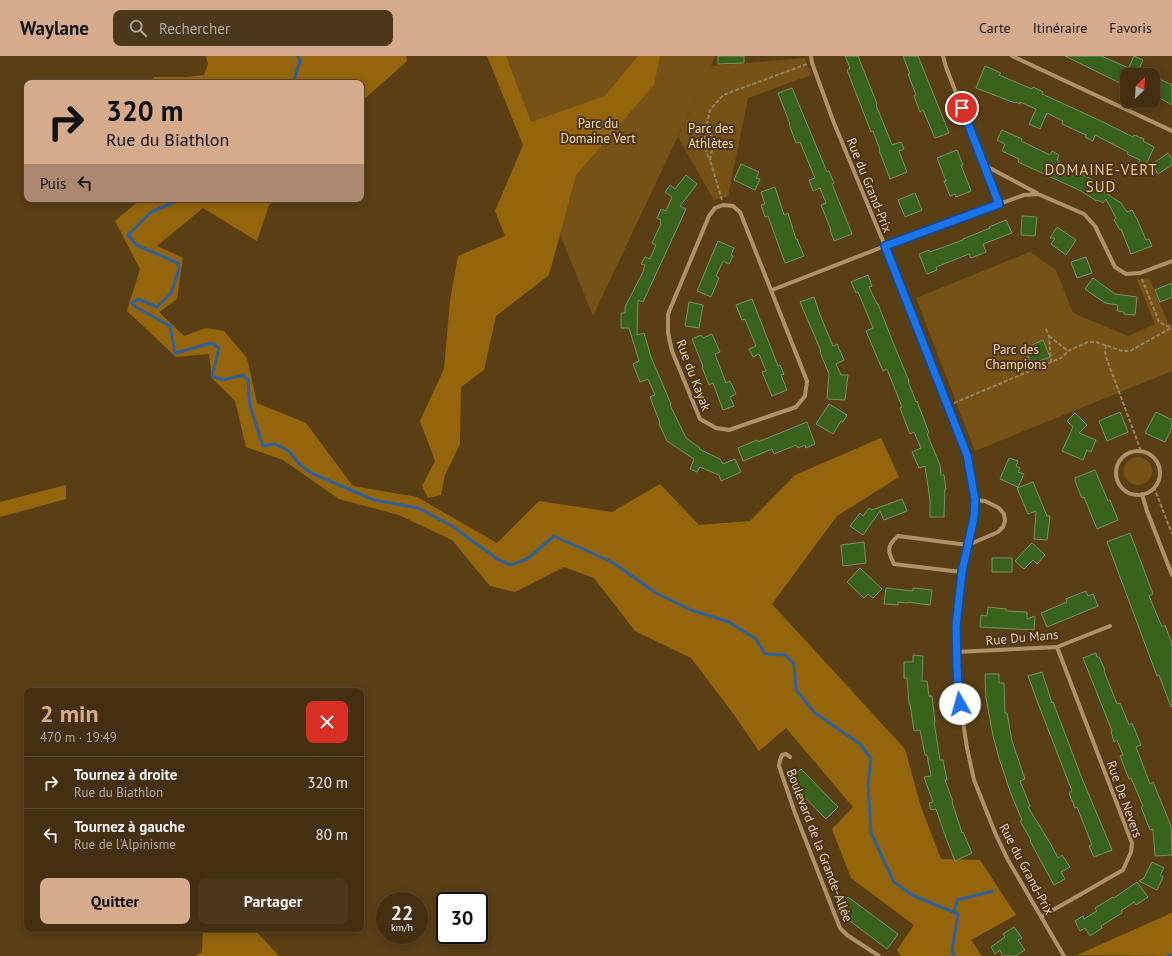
<!DOCTYPE html>
<html lang="fr">
<head>
<meta charset="utf-8">
<style>
	:root { --surface:#442f10; --page:#4b3719; --text:#f1f3f6; --muted:#afa99f; --line:#5c4a30; --accent:#d6ab8b }
	body { margin:0; font-family:"PT Sans",sans-serif; background:var(--page); color:var(--text); height:100vh; display:flex; flex-direction:column; font-size:15px; white-space:nowrap }
	* { box-sizing:border-box; margin:0 }
	p { font-size:13px; color:var(--muted) }
	.icon { flex:none; width:22px; height:22px; fill:none; stroke:currentColor; stroke-width:2; stroke-linecap:round; stroke-linejoin:round }
	.map { position:relative; flex:1; overflow:hidden }
	.details { position:absolute; left:24px; top:632px; width:340px; height:244px; display:flex; flex-direction:column; background:var(--surface); border-radius:8px; box-shadow:0 2px 10px #0003,0 0 0 1px var(--line) }
	.details>* { flex:none }
	.top-card { position:absolute; left:24px; top:24px; width:340px; height:122px; border-radius:8px; box-shadow:0 2px 10px #0003,0 0 0 1px var(--line); background:#d6ab8b; color:#111; overflow:hidden }
	.needle { width:26px; rotate:25deg }
	.buttons { position:absolute; left:1120px; top:12px; display:grid; gap:8px }
	.buttons a { display:grid; place-items:center; width:40px; height:40px; border-radius:8px; background:var(--surface); box-shadow:0 2px 10px #0003,0 0 0 1px var(--line); font-size:20px }
	.speed { position:absolute; left:376px; top:836px; display:flex; gap:8px; font-size:20px; font-weight:700; text-align:center }
	.speed>* { display:grid; place-content:center; width:52px; height:52px; border-radius:50%; background:var(--surface); box-shadow:0 2px 10px #0003,0 0 0 1px var(--line); line-height:1 }
	.speed small { font-size:10px; font-weight:400 }
	.speed .limit { border:2px solid #111; border-radius:6px; background:#fff; color:#111 }
	.pin { position:absolute; display:grid; place-items:center; width:34px; height:34px; color:#fff; margin:-17px; border:2px solid #fff; border-radius:50%; box-shadow:0 1px 4px #0007 }
	.me { position:absolute; width:44px; margin:-22px; rotate:353deg; stroke-linejoin:round; filter:drop-shadow(0 0 3px #0008) }
	.turn { display:flex; align-items:center; gap:14px; height:84px; padding:0 16px; font-size:18px }
	.turn .icon { width:52px; height:52px; stroke-width:2.5 }
	.turn b { display:block; font-size:28px; line-height:34px }
	.then { display:flex; align-items:center; height:38px; padding:0 16px; background:#0003; gap:8px; font-size:15px }
	.round { display:grid; place-items:center; flex:none; width:42px; height:42px; border-radius:8px; background:var(--page) }
	.summary { display:flex; align-items:center; justify-content:space-between; height:68px; padding:0 16px }
	h1 { font-size:24px; font-weight:700; line-height:30px; color:var(--accent) }
	.button { display:flex; gap:8px; margin-top:auto; padding:8px 16px }
	.button a { flex:1; height:46px; border-radius:8px; background:var(--accent); color:#111; font-size:16px; font-weight:700; line-height:46px; text-align:center }
	.button a+a { background:var(--page); color:var(--text) }
	ul { padding:0; list-style:none }
	li { display:flex; align-items:center; gap:12px; height:52px; padding:0 16px; border-top:1px solid var(--line) }
	li div { flex:1 }
	li b { display:block; font-size:15px }
	li em { font-style:normal }
	header { display:flex; align-items:center; gap:24px; box-sizing:border-box; height:56px; padding:0 20px; background:var(--accent); color:#111 }
	header strong { font-size:19px }
	nav { display:flex; gap:22px; margin-inline-start:auto; font-size:14px }
	.search { width:280px; height:36px; background:var(--page); display:flex; align-items:center; gap:10px; box-sizing:border-box; padding:0 14px; border-radius:8px; color:var(--muted); font-size:15px }
	.map>svg:first-child { display:block }
</style>
</head>
<body>
<header>
<strong>Waylane</strong>
<div class="search"><svg class="icon" aria-label="search" viewBox="0 0 24 24"><circle cx="10" cy="10" r="6"/><path d="M15 15l6 6"/></svg>Rechercher</div>
<nav><a>Carte</a><a>Itinéraire</a><a>Favoris</a></nav>
</header>
<div class="map">
<svg width="1172" height="900" viewBox="0 0 1172 900">
	<rect width="100%" height="100%" fill="#5a3f15"/>
	<path fill="#775217" d="M 488,0 L 715,0 L 711,10 L 805,2 L 811,19 L 748,42 L 728,140 L 714,144 L 678,81 L 706,21 L 593,260 Z
		M 1030,196 L 1056,214 L 1073,257 L 1128,280 L 1155,268 L 1137,224 L 1149,222 L 1168,267 L 1172,269 L 1172,315 L 975,395 L 916,242 Z
		M1124 415a14 14 0 1 1 28 0a14 14 0 1 1-28 0Z"/>
	<path fill="#95650c" d="M 206,0 L 406,0 L 407,5 L 361,46 L 361,27 L 148,27 L 154,21 L 187,21 L 204,19 L 208,8 Z
		M 487,0 L 506,0 L 531,66 L 605,40 L 638,0 L 660,0 L 654,29 L 576,119 L 549,219 L 496,260 L 484,314 L 461,331 L 460,388 L 445,419 L 441,439 L 428,442 L 422,430 L 435,405 L 420,365 L 444,313 L 450,245 L 458,200 L 505,180 L 495,155 L 523,89 Z
		M 141,143 L 276,143 L 269,149 L 257,185 L 203,152 L 157,190 L 183,202 L 177,243 L 159,256 L 184,280 L 206,272 L 224,275 L 247,302 L 257,347 L 306,367 L 353,430 L 417,441 L 497,487 L 539,445 L 612,456 L 660,428 L 699,469 L 750,465 L 795,419 L 881,382 L 899,421 L 837,460 L 772,548 L 905,693 L 921,751 L 941,803 L 980,804 L 1016,859 L 971,884 L 982,900 L 901,900 L 897,894 L 914,869 L 851,822 L 832,773 L 853,751 L 786,672 L 759,695 L 732,656 L 691,602 L 635,575 L 594,522 L 564,511 L 515,536 L 490,530 L 452,484 L 399,459 L 339,443 L 283,404 L 246,391 L 235,345 L 212,322 L 209,298 L 176,301 L 127,255 L 140,213 L 115,165 Z
		M 66,429 L 66,443 L 0,461 L 0,446 Z
		M 1172,856 L 1172,900 L 1077,899 L 1167,859 Z
		M 203,873 L 254,873 L 279,900 L 196,900 L 202,896 Z"/>
	<g fill="none" stroke-linecap="round" stroke-linejoin="round">
		<path stroke="#2f619d" stroke-width="3" d="M 293,27 L 300,5 L 298,0
			M 182,143 L 151,156 L 128,179 L 136,189 L 178,207 L 179,214 L 171,237 L 157,251 L 138,243 L 132,247 L 136,251 L 170,270 L 175,297 L 212,287 L 219,292 L 212,320 L 223,324 L 243,319 L 248,324 L 250,350 L 263,390 L 275,388 L 289,395 L 298,407 L 311,417 L 374,444 L 418,452 L 452,470 L 497,503 L 510,509 L 527,503 L 554,480 L 612,506 L 656,537 L 691,554 L 729,566 L 756,583 L 765,598 L 785,599 L 794,608 L 796,634 L 814,656 L 860,688 L 871,703 L 868,729 L 871,777 L 894,826 L 912,839 L 958,858 L 952,894 L 954,900
			M 954,856 L 957,844 L 993,835
			M 1168,900 L 1172,898"/>
	</g>
	<path fill="#39621a" stroke="#769168" d="M 718,0 L 744,0 L 744,7 L 718,8 Z
		M 845,0 L 858,0 L 877,48 L 876,49 L 892,89 L 901,86 L 904,93 L 899,95 L 907,116 L 890,123 L 879,94 L 880,94 L 873,75 L 871,76 L 847,14 L 850,12 Z
		M 903,0 L 918,0 L 949,77 L 935,82 L 923,54 L 920,56 L 914,40 L 916,39 L 908,18 L 910,18 Z
		M 1065,0 L 1101,0 L 1129,12 L 1122,28 Z
		M 1134,0 L 1143,4 L 1138,15 L 1129,11 Z
		M 985,10 L 1001,17 L 999,19 L 1032,33 L 1033,31 L 1043,36 L 1042,38 L 1101,65 L 1133,81 L 1134,79 L 1144,83 L 1143,85 L 1154,91 L 1144,113 L 1137,110 L 1140,104 L 1127,98 L 1128,96 L 1095,79 L 1093,85 L 1085,81 L 1086,79 L 1062,68 L 1063,65 L 1047,57 L 1040,73 L 1029,68 L 1036,53 L 1020,46 L 1020,48 L 1015,46 L 1015,47 L 976,32 Z
		M 1153,20 L 1172,29 L 1172,49 L 1153,38 Z
		M 792,32 L 827,116 L 829,115 L 834,127 L 832,128 L 852,178 L 834,185 L 830,174 L 831,174 L 821,149 L 826,147 L 820,132 L 813,135 L 809,124 L 815,122 L 800,86 L 796,87 L 789,68 L 790,68 L 778,37 Z
		M 1002,74 L 1022,83 L 1021,85 L 1050,99 L 1052,95 L 1059,99 L 1057,104 L 1060,106 L 1059,109 L 1090,122 L 1106,133 L 1104,136 L 1121,147 L 1127,156 L 1132,154 L 1137,163 L 1146,184 L 1149,183 L 1152,190 L 1131,198 L 1121,173 L 1120,174 L 1114,164 L 1116,162 L 1106,143 L 1103,147 L 1098,144 L 1097,145 L 1081,135 L 1018,106 L 1019,103 L 1002,95 L 1005,88 L 997,84 Z
		M 957,94 L 963,109 L 961,109 L 971,135 L 956,141 L 955,138 L 950,140 L 944,125 L 946,125 L 937,102 Z
		M 1168,97 L 1172,103 L 1172,109 L 1158,118 L 1152,108 Z
		M 741,108 L 759,116 L 756,122 L 760,123 L 755,134 L 734,124 Z
		M 686,119 L 697,128 L 680,150 L 686,153 L 643,246 L 638,244 L 637,279 L 644,277 L 651,301 L 671,348 L 670,349 L 686,382 L 700,392 L 699,393 L 720,403 L 723,408 L 735,403 L 741,416 L 721,425 L 719,419 L 700,411 L 697,416 L 690,413 L 694,403 L 667,385 L 659,368 L 660,367 L 650,341 L 655,339 L 648,323 L 640,326 L 633,308 L 639,305 L 629,272 L 621,272 L 621,257 L 625,257 L 625,251 L 644,214 L 643,214 L 645,209 L 641,208 L 645,201 L 650,203 L 656,189 L 652,187 L 661,168 L 660,167 L 661,164 L 657,162 L 661,153 L 666,155 L 672,141 L 665,136 L 670,129 L 675,133 Z
		M 775,131 L 784,159 L 788,157 L 796,183 L 797,183 L 804,200 L 785,207 L 768,160 L 765,161 L 761,149 L 765,148 L 761,136 Z
		M 915,137 L 922,154 L 905,161 L 898,144 Z
		M 1022,160 L 1037,161 L 1035,180 L 1021,179 Z
		M 1006,164 L 1012,177 L 983,188 L 986,196 L 971,202 L 969,198 L 936,211 L 937,214 L 927,218 L 919,198 L 929,194 L 930,196 L 963,184 L 963,183 L 990,172 L 989,171 Z
		M 1057,171 L 1076,184 L 1066,199 L 1051,188 L 1055,182 L 1050,182 Z
		M 718,185 L 734,192 L 731,199 L 733,200 L 729,208 L 723,205 L 716,220 L 719,222 L 711,241 L 697,235 Z
		M 1086,201 L 1092,217 L 1077,222 L 1071,206 Z
		M 868,219 L 872,230 L 869,231 L 877,248 L 878,248 L 892,284 L 909,325 L 908,325 L 916,346 L 917,345 L 929,377 L 927,378 L 940,409 L 941,419 L 944,419 L 946,433 L 945,433 L 944,461 L 930,461 L 930,444 L 925,410 L 919,412 L 912,396 L 921,392 L 914,376 L 910,378 L 900,352 L 902,351 L 887,313 L 883,315 L 866,275 L 873,272 L 858,236 L 856,237 L 851,226 Z
		M 1093,222 L 1115,238 L 1137,241 L 1135,259 L 1124,258 L 1124,256 L 1117,255 L 1118,249 L 1105,247 L 1085,233 Z
		M 1172,227 L 1172,241 L 1160,246 L 1155,234 Z
		M 814,241 L 820,259 L 833,290 L 837,288 L 844,304 L 836,308 L 841,319 L 848,319 L 845,344 L 827,343 L 829,318 L 820,296 L 821,295 L 800,246 Z
		M 752,243 L 778,310 L 780,309 L 784,318 L 781,319 L 787,334 L 772,340 L 762,316 L 766,315 L 759,298 L 753,301 L 749,293 L 756,290 L 745,263 L 742,264 L 736,249 Z
		M 689,246 L 703,249 L 699,272 L 685,270 Z
		M 712,278 L 720,296 L 715,298 L 726,327 L 730,325 L 736,338 L 730,341 L 734,350 L 723,354 L 713,327 L 709,329 L 702,311 L 703,310 L 692,283 L 701,279 L 703,282 Z
		M 1043,284 L 1050,301 L 1031,308 L 1025,292 Z
		M 829,348 L 847,359 L 843,366 L 841,365 L 833,378 L 816,368 Z
		M 1120,356 L 1128,376 L 1107,385 L 1099,365 Z
		M 1156,356 L 1172,364 L 1172,372 L 1165,386 L 1145,377 Z
		M 1075,357 L 1087,369 L 1079,377 L 1096,384 L 1091,396 L 1087,394 L 1083,404 L 1062,395 L 1073,371 L 1067,365 Z
		M 807,366 L 815,388 L 806,392 L 805,389 L 798,392 L 796,389 L 774,398 L 772,393 L 743,405 L 738,392 L 757,384 L 758,386 Z
		M 1009,402 L 1018,405 L 1016,410 L 1020,412 L 1018,416 L 1024,418 L 1018,431 L 1000,423 Z
		M 1095,414 L 1108,445 L 1110,444 L 1118,464 L 1097,473 L 1084,441 L 1082,442 L 1075,425 L 1075,422 Z
		M 1033,426 L 1047,460 L 1050,460 L 1047,484 L 1034,483 L 1036,455 L 1028,458 L 1017,432 Z
		M 902,443 L 907,455 L 884,464 L 880,455 L 863,479 L 850,470 L 860,457 L 863,460 L 869,452 L 872,454 Z
		M 1130,477 L 1153,538 L 1149,540 L 1162,571 L 1165,569 L 1172,588 L 1172,651 L 1171,651 L 1159,619 L 1157,620 L 1107,486 Z
		M 864,486 L 866,507 L 843,510 L 841,489 Z
		M 1032,487 L 1045,499 L 1037,508 L 1033,504 L 1024,513 L 1015,505 Z
		M 992,502 L 1012,502 L 1012,516 L 992,516 Z
		M 860,512 L 882,533 L 873,542 L 868,538 L 864,542 L 847,526 Z
		M 886,532 L 913,535 L 913,532 L 932,534 L 930,549 L 908,546 L 908,547 L 898,546 L 898,549 L 884,548 Z
		M 1086,535 L 1088,540 L 1093,538 L 1098,550 L 1047,571 L 1041,557 L 1067,546 L 1066,543 Z
		M 988,551 L 1006,553 L 1006,555 L 1027,556 L 1027,563 L 1035,560 L 1034,574 L 980,571 L 981,559 L 987,560 Z
		M 1096,597 L 1097,601 L 1099,601 L 1105,614 L 1104,615 L 1117,648 L 1120,647 L 1129,669 L 1132,667 L 1141,689 L 1136,691 L 1150,728 L 1153,726 L 1171,770 L 1172,799 L 1155,800 L 1153,773 L 1150,774 L 1141,751 L 1143,750 L 1131,722 L 1129,723 L 1120,700 L 1123,699 L 1117,684 L 1114,686 L 1111,676 L 1112,675 L 1083,602 Z
		M 913,599 L 923,600 L 922,625 L 927,625 L 929,640 L 932,640 L 935,666 L 934,666 L 940,704 L 943,704 L 947,724 L 945,724 L 953,746 L 952,746 L 962,777 L 963,776 L 972,797 L 955,805 L 946,782 L 936,753 L 931,754 L 929,747 L 933,746 L 924,721 L 931,720 L 927,699 L 925,699 L 920,674 L 914,675 L 910,648 L 909,648 L 907,622 L 904,622 L 904,606 L 913,606 Z
		M 1042,616 L 1052,647 L 1053,646 L 1081,720 L 1112,794 L 1094,801 L 1089,790 L 1092,789 L 1077,751 L 1075,752 L 1069,737 L 1072,735 L 1036,642 L 1028,620 Z
		M 985,618 L 999,618 L 999,627 L 1004,627 L 1005,657 L 1007,657 L 1012,685 L 1025,723 L 1020,725 L 1030,750 L 1028,751 L 1050,787 L 1058,802 L 1062,799 L 1070,811 L 1061,816 L 1065,823 L 1054,829 L 1030,785 L 1031,784 L 1020,765 L 1022,764 L 1011,738 L 999,702 L 993,680 L 986,642 Z
		M 801,713 L 838,751 L 826,763 L 789,725 Z
		M 1152,806 L 1164,812 L 1160,819 L 1163,821 L 1157,834 L 1139,825 L 1144,822 Z
		M 1137,826 L 1148,841 L 1136,849 L 1134,846 L 1121,855 L 1122,857 L 1101,870 L 1102,872 L 1090,880 L 1085,872 L 1080,875 L 1075,865 L 1083,860 L 1084,863 L 1097,855 L 1095,852 L 1113,841 L 1114,842 Z
		M 848,841 L 898,878 L 887,893 L 838,856 L 837,855 Z
		M 1014,871 L 1022,882 L 1018,884 L 1025,894 L 1015,900 L 1003,900 L 1000,894 L 995,898 L 991,891 L 1005,881 L 1003,878 Z"/>
	<g fill="none" stroke-linecap="round" stroke-linejoin="round">
		<path stroke="#978160" stroke-width="2" stroke-dasharray="4 2" stroke-linecap="butt" d="M 706,68 C 703,81 704,93 710,104
			M 722,144 L 710,104 L 712,93 L 711,79 L 707,67 L 710,54 L 723,39 L 807,8
			M 1142,223 L 1159,266 L 1171,272
			M 1046,273 L 1049,280 L 1051,306
			M 1049,280 L 1068,295
			M 1106,289 L 1105,295 L 1106,301 L 1141,395
			M 954,347 L 1063,301 L 1068,295 L 1088,286 L 1096,286 L 1122,295 L 1130,295 L 1171,272
			M 1154,431 L 1172,478"/>
		<path stroke="#af9167" stroke-width="4" d="M 811,0 L 812,7 L 834,67 L 885,190 L 967,399 L 975,444 L 974,461 L 961,516 L 956,570 L 956,596 L 958,633 L 967,692 L 974,724 L 996,779 L 1008,804 L 1064,900
			M 943,0 L 946,11 L 999,148
			M 1012,0 L 1172,75
			M 984,109 L 1037,137
			M 723,149 L 733,150 L 740,156 L 807,325 L 805,340 L 796,351 L 729,374 L 716,372 L 700,363 L 672,295 L 668,277 L 668,258 L 709,160 L 715,152 Z
			M 772,234 L 885,190 L 1024,139 L 1038,138 L 1084,158 L 1095,170 L 1115,211 L 1126,218 L 1140,217 L 1172,205
			M1116 417a22 22 0 1 1 44 0a22 22 0 1 1-44 0Z
			M 1142,438 L 1147,455 L 1172,519
			M 961,516 L 894,508 C 888,496 886,490 898,480 L 968,489 L 998,476 L 1003,471 L 1005,465 L 1004,458 L 999,452 L 985,445 L 975,444
			M 956,596 L 1057,591 L 1110,570
			M 790,701 L 786,698 L 782,699 L 780,704 L 779,710 L 795,757 L 840,872 L 847,879 L 879,900
			M 1041,861 L 1123,814 L 1131,796 L 1132,787 L 1057,591"/>
	</g>
	<g fill="none" stroke-linecap="round" stroke-linejoin="round">
		<defs>
			<path id="route" d="M 960,648 L 958,633 L 957,608 L 956,570 L 962,516 L 974,461 L 975,444 L 967,399 L 885,190 L 999,148 L 962,52"/>
		</defs>
		<use href="#route" stroke="#114b97" stroke-width="10"/>
		<use href="#route" stroke="#1a73e8" stroke-width="7"/>
	</g>
	<g text-anchor="middle" stroke-width="4" stroke-linejoin="round" paint-order="stroke">
		<g font-size="13" fill="#f7dcb8" stroke="#4e3408">
			<text x="598" y="72">Parc du<tspan x="598" dy="15">Domaine Vert</tspan></text>
			<text x="711" y="77">Parc des<tspan x="711" dy="15">Athlètes</tspan></text>
			<text x="1016" y="298">Parc des<tspan x="1016" dy="15">Champions</tspan></text>
		</g>
		<g font-size="13" fill="#e3d2bd" stroke="#4e3408">
			<text transform="translate(870 129) rotate(68)" y="5">Rue du Grand-Prix</text>
			<text transform="translate(694 319) rotate(69)" y="5">Rue du Kayak</text>
			<text transform="translate(1022 581) rotate(-5)" y="5">Rue Du Mans</text>
			<text transform="translate(1125 743) rotate(70)" y="5">Rue De Nevers</text>
			<text transform="translate(820 789) rotate(69)" y="5">Boulevard de la Grande-Allée</text>
			<text transform="translate(1027 813) rotate(62)" y="5">Rue du Grand-Prix</text>
		</g>
		<g font-size="15" letter-spacing="1" fill="#e9c99e" stroke="#4e3408">
			<text x="1101" y="119">DOMAINE-VERT<tspan x="1101" dy="17">SUD</tspan></text>
		</g>
	</g>
</svg>
<div class="buttons">
<a><svg class="needle" viewBox="-14 -14 28 28"><path d="M0-13l5 13h-10z" fill="#e53935"/><path d="M0 13l5-13h-10z" fill="#afa99f"/></svg></a>
</div>
<div class="speed"><div>22<small>km/h</small></div><div class="limit">30</div></div>
<div class="pin" style="left:962px;top:52px;background:#d93025"><svg class="icon" aria-label="arrive" viewBox="0 0 24 24"><path d="M6 21V4h12l-3 4 3 4H6"/></svg></div>
<svg class="me" style="left:960px;top:648px" viewBox="-20 -20 40 40"><circle r="19" fill="#fff"/><path d="M0-13L10 11 0 6-10 11z" fill="#1a73e8"/></svg>
<div class="top-card">
<div class="turn"><svg class="icon" aria-label="right" viewBox="0 0 24 24"><path d="M7 20v-9h11M14 6l5 5-5 5"/></svg><div><b>320 m</b>Rue du Biathlon</div></div>
<div class="then">Puis<svg class="icon" aria-label="left" viewBox="0 0 24 24"><path d="M17 20v-9H6M10 6l-5 5 5 5"/></svg></div>
</div>
<section class="details">
<div class="summary"><div><h1>2 min</h1><p>470 m · 19:49</p></div><a class="round" style="background:#d93025;color:#fff"><svg class="icon" aria-label="close" viewBox="0 0 24 24"><path d="M6 6l12 12M18 6L6 18"/></svg></a></div>
<ul>
<li><svg class="icon" aria-label="right" viewBox="0 0 24 24"><path d="M7 20v-9h11M14 6l5 5-5 5"/></svg><div><b>Tournez à droite</b><p>Rue du Biathlon</p></div><em>320 m</em></li>
<li><svg class="icon" aria-label="left" viewBox="0 0 24 24"><path d="M17 20v-9H6M10 6l-5 5 5 5"/></svg><div><b>Tournez à gauche</b><p>Rue de l'Alpinisme</p></div><em>80 m</em></li>
</ul>
<div class="button"><a>Quitter</a><a>Partager</a></div>
</section>
</div>
</body>
</html>
